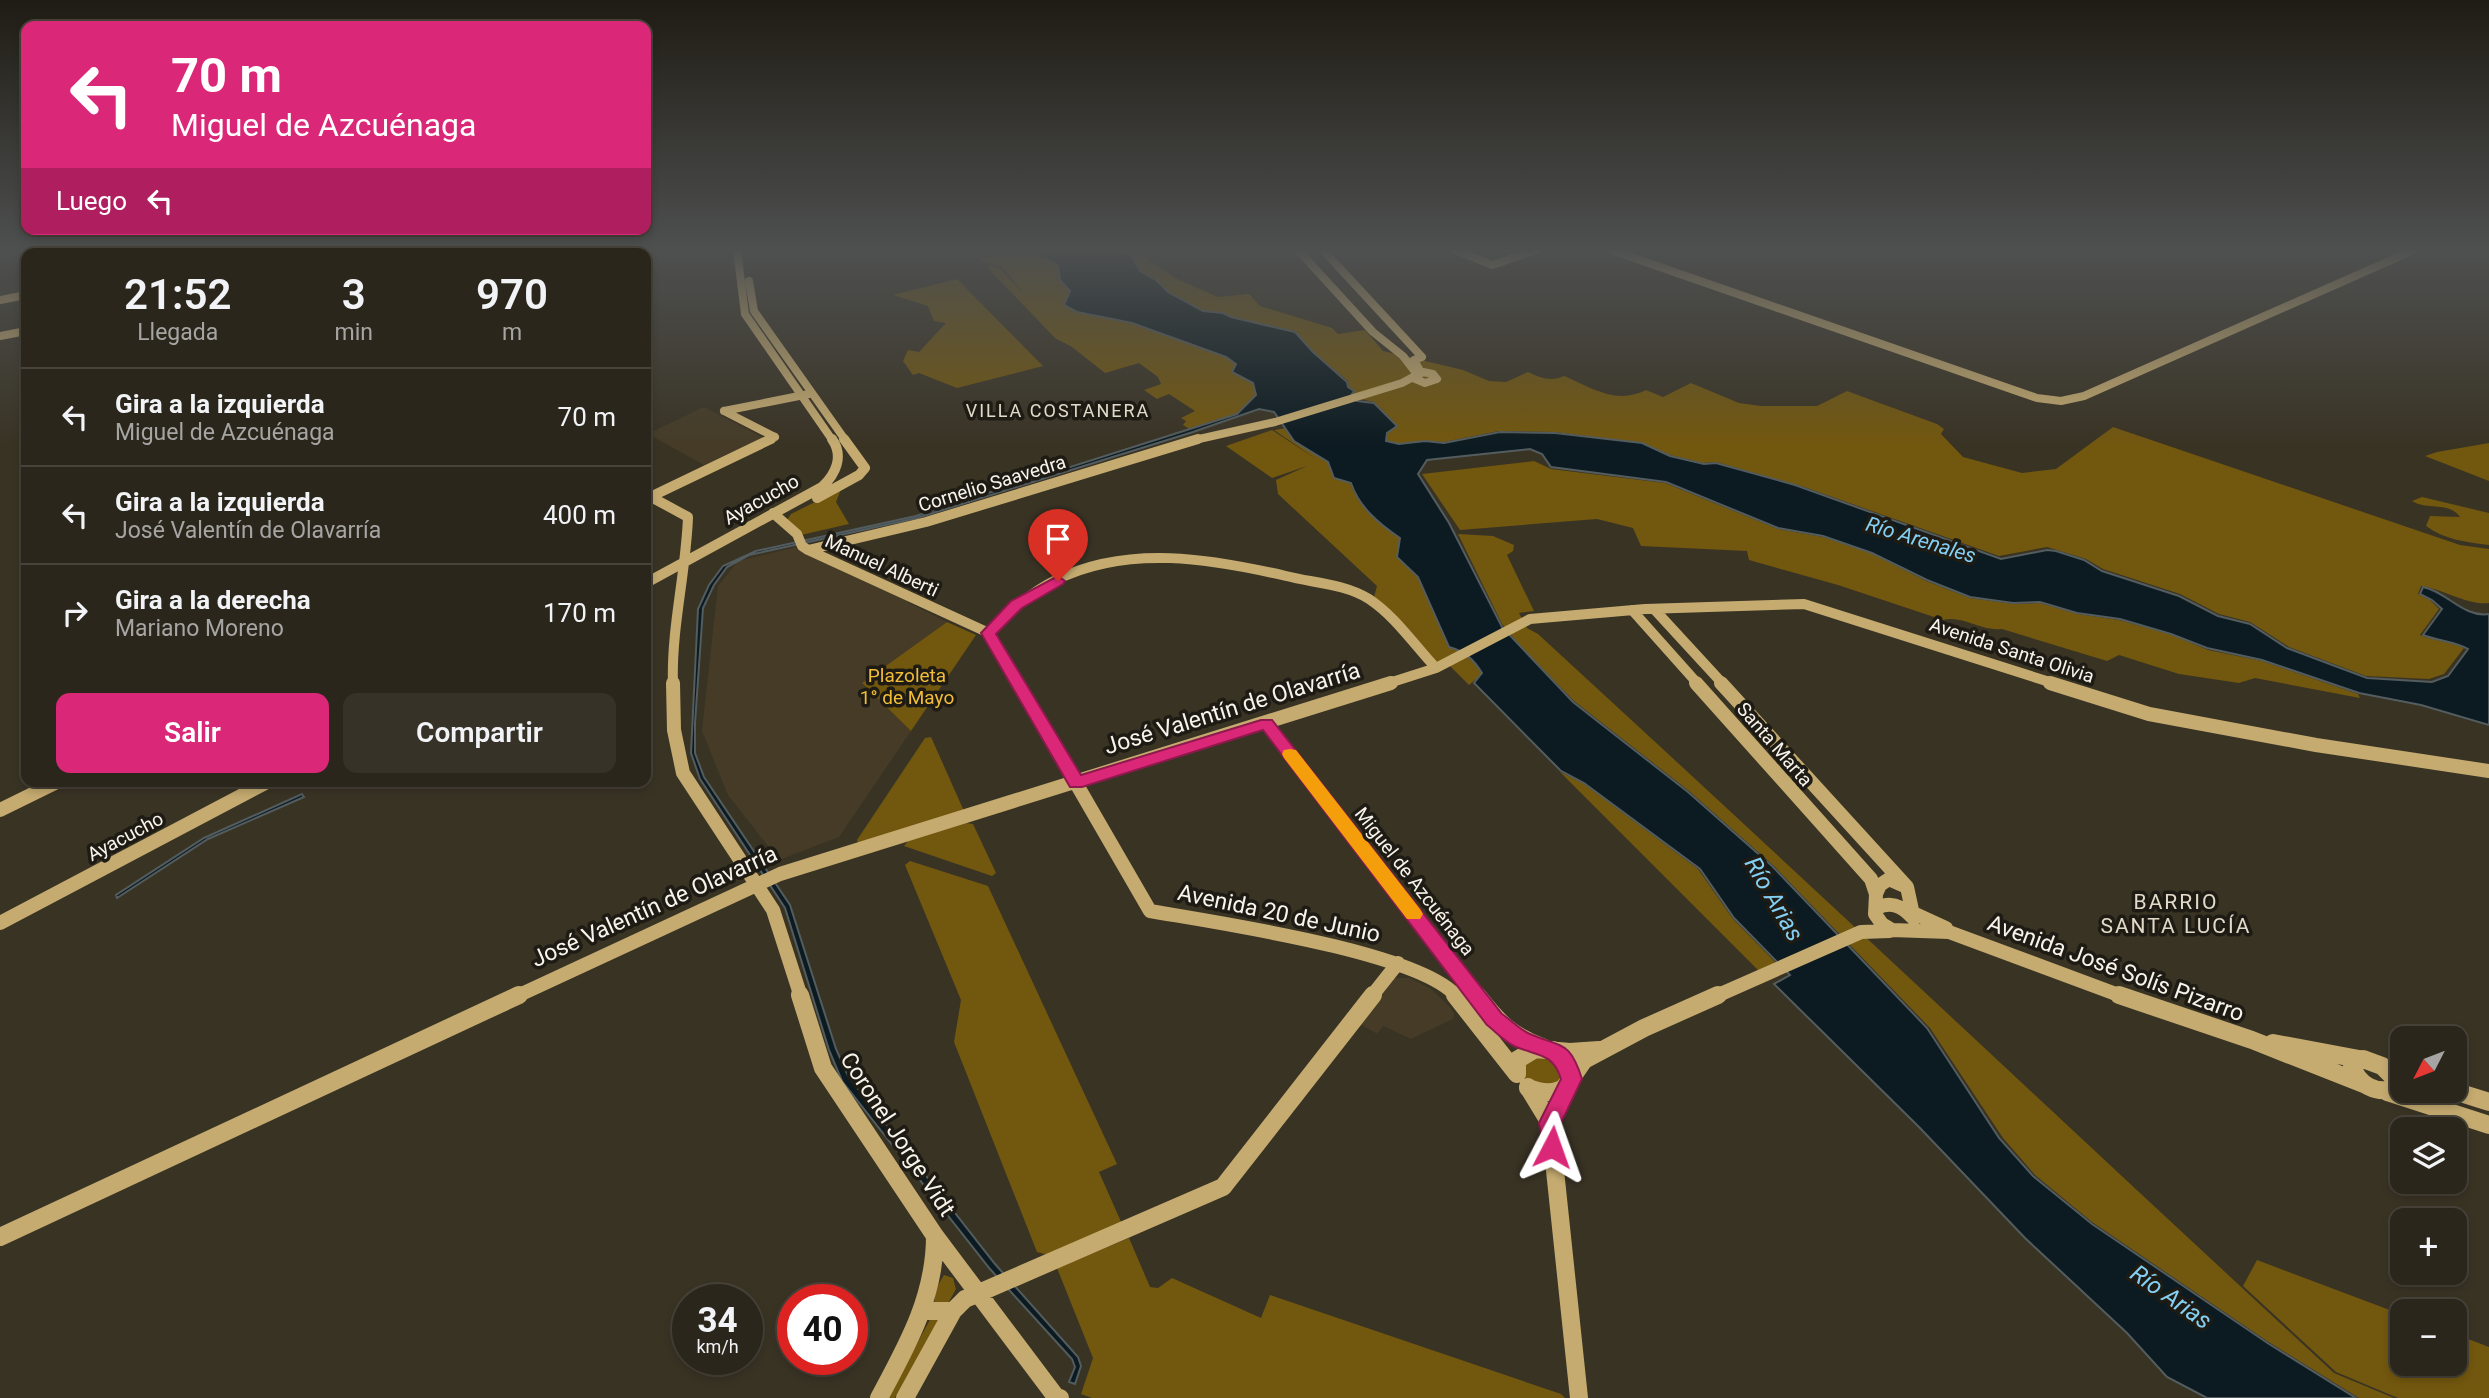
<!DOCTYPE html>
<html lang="es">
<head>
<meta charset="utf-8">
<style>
	:root { --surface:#2b261b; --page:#373228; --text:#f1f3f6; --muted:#a6a5a3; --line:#47433a; --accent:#db2777 }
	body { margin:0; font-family:Roboto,sans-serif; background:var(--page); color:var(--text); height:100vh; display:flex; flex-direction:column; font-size:26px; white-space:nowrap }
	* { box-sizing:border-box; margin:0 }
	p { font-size:23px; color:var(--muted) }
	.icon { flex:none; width:38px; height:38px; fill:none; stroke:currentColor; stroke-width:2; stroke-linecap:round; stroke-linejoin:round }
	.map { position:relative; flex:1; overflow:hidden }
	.sheet { position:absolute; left:21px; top:248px; width:630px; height:539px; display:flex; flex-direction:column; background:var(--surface); border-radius:14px; box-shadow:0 4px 10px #0003,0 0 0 2px var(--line) }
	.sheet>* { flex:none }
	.hud { position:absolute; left:21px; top:21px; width:630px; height:214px; border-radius:14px; box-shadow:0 4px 10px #0003,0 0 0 2px var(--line); background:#db2777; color:#fff; overflow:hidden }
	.needle { width:46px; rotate:228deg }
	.fabs { position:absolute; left:2390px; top:1026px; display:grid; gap:14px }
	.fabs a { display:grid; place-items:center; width:77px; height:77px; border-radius:14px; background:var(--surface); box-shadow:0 4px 10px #0003,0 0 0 2px var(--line); font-size:35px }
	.speed { position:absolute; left:672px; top:1284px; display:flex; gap:14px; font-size:35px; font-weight:700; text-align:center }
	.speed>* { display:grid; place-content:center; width:91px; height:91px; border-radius:50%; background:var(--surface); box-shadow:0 4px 10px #0003,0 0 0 2px var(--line); line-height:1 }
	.speed small { font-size:18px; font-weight:400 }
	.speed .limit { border:10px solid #d22; background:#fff; color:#111 }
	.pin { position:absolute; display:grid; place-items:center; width:60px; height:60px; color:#fff; margin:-72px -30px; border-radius:50% 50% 50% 0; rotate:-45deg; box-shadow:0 0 7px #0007 }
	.pin .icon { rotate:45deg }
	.me { position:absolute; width:77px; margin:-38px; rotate:4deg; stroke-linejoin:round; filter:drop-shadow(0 0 5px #0008) }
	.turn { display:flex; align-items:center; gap:24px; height:147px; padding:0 35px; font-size:32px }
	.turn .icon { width:91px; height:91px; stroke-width:2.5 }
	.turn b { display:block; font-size:49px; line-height:60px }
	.then { display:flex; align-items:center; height:66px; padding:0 35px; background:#0003; gap:14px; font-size:26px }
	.eta { display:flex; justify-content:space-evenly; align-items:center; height:119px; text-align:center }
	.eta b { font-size:42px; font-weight:600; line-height:49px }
	.button { display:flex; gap:14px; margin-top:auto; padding:14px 35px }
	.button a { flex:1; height:80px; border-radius:14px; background:var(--accent); color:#fff; font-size:28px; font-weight:600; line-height:80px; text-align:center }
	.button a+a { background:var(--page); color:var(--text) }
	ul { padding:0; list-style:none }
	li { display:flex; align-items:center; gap:21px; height:98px; padding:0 35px; border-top:2px solid var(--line) }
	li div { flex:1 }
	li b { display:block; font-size:26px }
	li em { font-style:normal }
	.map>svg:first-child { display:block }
</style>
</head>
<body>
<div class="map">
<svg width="2489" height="1398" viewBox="0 0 2489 1398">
	<rect width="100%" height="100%" fill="#393324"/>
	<path fill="#453b27" d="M 701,408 L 706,408 L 762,437 L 761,439 L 704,465 L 648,434 Z
		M 797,547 L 911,599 L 907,602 L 947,622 L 862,683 L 911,731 L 839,837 L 779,860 L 728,795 L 702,731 L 718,586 L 738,561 Z
		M 1393,978 L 1410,978 L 1431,989 L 1449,1006 L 1454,1013 L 1453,1019 L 1411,1039 L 1383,1026 L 1377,1034 L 1357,1022 Z"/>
	<path fill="#72570e" d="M 969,250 C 1002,250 1030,247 1058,266 L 1060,280 L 1070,291 L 1064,305 L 1077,312 L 1132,323 L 1226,357 L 1236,364 L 1233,372 L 1252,383 L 1256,395 L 1237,414 L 1191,430 L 1183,425 L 1186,421 L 1181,418 L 1195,411 L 1169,394 L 1157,399 L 1144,390 L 1161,384 L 1158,377 L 1139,363 L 1105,373 L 1072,347 L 1055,338 L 988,268 L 990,265 L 998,267 L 1027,297 L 1001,266 L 982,262 Z
		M 1123,250 L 1160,250 L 1155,251 L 1148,260 L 1177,279 L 1218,297 L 1249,294 L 1260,306 L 1332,328 L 1338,334 L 1365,330 L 1383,351 L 1463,370 L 1489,381 L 1506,382 L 1528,372 C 1541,378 1551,382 1564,376 C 1592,388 1616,405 1646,390 L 1663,397 L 1691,383 L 1739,403 L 1761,406 L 1817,406 L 1847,391 L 1937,424 L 1944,429 L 1941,434 L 1963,457 L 2022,473 L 2056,469 L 2113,427 L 2460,545 L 2489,549 L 2489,603 C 2469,606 2443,589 2421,586 L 2418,594 L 2430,600 L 2439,609 L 2420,635 C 2435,641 2450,641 2464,648 L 2444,674 L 2429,679 L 2366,676 L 2289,647 L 2250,622 L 2219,614 L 2180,594 L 2103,569 L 2086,559 L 2047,547 L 1999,556 L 1804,487 L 1716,462 L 1703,463 L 1670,455 L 1642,443 L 1554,432 L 1499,431 L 1444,442 L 1425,441 L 1399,444 L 1386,441 L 1388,433 L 1397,426 L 1374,402 L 1351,397 L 1355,391 L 1349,387 L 1348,381 L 1313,352 L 1295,331 L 1231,317 L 1223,313 L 1203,311 L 1169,292 L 1157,280 L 1141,271 L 1129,252 Z
		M 957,279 L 1043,366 L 957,388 L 919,373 L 913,375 L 903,361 L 908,350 L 919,352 L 946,323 L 934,321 L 928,306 L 893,295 Z
		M 1286,428 L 1294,441 L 1328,462 L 1334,478 L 1350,483 C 1359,507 1379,524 1400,538 L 1397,557 L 1418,577 L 1449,647 C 1465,651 1474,660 1482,674 L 1469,685 L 1444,660 L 1436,663 L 1374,597 L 1377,586 L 1278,494 L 1276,480 L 1307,466 L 1272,478 L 1226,446 L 1272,430 L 1319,461 L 1274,430 Z
		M 2489,443 L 2489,481 L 2425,456 L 2437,452 Z
		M 1534,461 L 1551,469 L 1665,483 L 1778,529 L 1823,537 L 1871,553 L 1926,581 L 1970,598 L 2014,604 L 2040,603 L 2078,614 L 2119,620 L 2170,634 L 2208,650 L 2262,661 L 2358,694 L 2360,698 L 2255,678 L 2239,683 L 2179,674 L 2119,655 L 2107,661 L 2002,629 C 1982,632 1963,615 1943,620 L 1838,585 L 1749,560 L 1747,551 L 1641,546 L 1633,528 L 1597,519 L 1460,530 L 1422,474 Z
		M 841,489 L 836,502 L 849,524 L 801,535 L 787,520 L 791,514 Z
		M 2422,497 L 2489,513 L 2489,545 C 2466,542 2445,540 2426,526 L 2430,516 L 2460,517 C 2449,501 2428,511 2412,501 Z
		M 1458,534 L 1493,536 L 1514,545 L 1513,551 L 1507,555 L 1534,611 L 1519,613 L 1527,628 L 1538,634 C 1805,879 2068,1127 2334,1373 L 2394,1398 L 2359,1398 L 2267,1341 L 2092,1222 L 2035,1175 L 2003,1138 L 1930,1028 L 1774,866 L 1689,791 L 1574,701 L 1521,647 L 1502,624 Z
		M 947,622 L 976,635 L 911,731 L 862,683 Z
		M 931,737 L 964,811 L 858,843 L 857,840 L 925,738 Z
		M 1560,772 L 1583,783 L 1698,869 L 1733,919 L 1776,963 L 1759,971 Z
		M 966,823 L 973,824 L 996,873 L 992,876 L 904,846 L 909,840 Z
		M 910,861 L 988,886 L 1117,1164 L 1099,1172 L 1122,1224 L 1048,1255 L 1037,1252 L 954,1042 L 961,1000 L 905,865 Z
		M 1557,1057 L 1566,1069 L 1558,1087 C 1532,1083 1523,1089 1520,1059 Z
		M 1129,1238 L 1150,1287 L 1158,1288 L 1172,1278 L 1261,1318 L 1270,1295 L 1561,1394 L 1565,1398 L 1092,1398 L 1081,1394 L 1093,1358 L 1057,1268 Z
		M 2257,1260 L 2403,1315 L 2403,1363 L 2455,1363 L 2455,1334 L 2489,1347 L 2489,1398 L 2398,1398 L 2336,1372 L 2243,1286 Z
		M 944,1275 L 953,1278 L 956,1289 L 895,1398 L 887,1398 L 931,1318 L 937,1287 Z"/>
	<path fill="#0c1b21" stroke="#535c5e" stroke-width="2" d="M 1022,250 L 1129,252 L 1140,271 L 1156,280 L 1168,292 L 1203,311 L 1223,313 L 1231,317 L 1295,332 L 1313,352 L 1347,382 L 1348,387 L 1354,391 L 1350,397 L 1357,401 L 1374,403 L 1397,426 L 1387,433 L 1386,441 L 1399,444 L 1425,441 L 1444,443 L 1500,432 L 1555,433 L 1642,443 L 1670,456 L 1704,464 L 1716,463 L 1795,485 L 2001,559 L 2047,550 L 2056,551 L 2084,560 L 2102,571 L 2179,596 L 2218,616 L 2250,624 L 2287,648 L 2367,678 L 2432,682 L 2448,676 L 2468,649 C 2454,641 2438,641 2423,635 L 2442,609 L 2432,600 L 2420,594 L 2423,587 C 2446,591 2463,618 2489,614 L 2489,725 L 2421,705 L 2359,693 L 2262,660 L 2207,648 L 2171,634 L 2120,619 L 2077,613 L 2040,602 L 2013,603 L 1970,597 L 1927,580 L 1872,553 L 1823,536 L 1778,528 L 1666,482 L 1551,467 L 1542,454 L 1530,449 L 1427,460 L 1418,474 L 1449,523 L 1502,627 L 1573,702 L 1688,792 L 1772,866 L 1927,1028 L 1999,1138 L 2033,1176 L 2092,1224 L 2269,1344 L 2356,1398 L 2207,1398 L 2167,1377 L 2127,1333 L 2025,1238 L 1919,1127 L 1774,984 L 1790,975 L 1734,918 L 1700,869 L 1584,783 L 1561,771 L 1474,683 L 1482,673 C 1474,660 1465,651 1449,647 L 1418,577 L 1397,557 L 1400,538 C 1379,524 1359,507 1351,483 L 1334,478 L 1328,462 L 1294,441 L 1274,412 L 1259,409 L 1193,432 L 917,518 L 749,555 L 727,567 L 714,585 L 703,608 L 695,723 L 695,753 L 704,777 L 790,905 L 836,1049 L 848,1076 L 995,1264 L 1078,1357 L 1081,1366 L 1075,1384 L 1069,1382 L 1075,1367 L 1072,1359 L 990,1269 L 842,1081 L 829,1050 L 785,908 L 700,779 L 691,753 L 698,609 L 709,585 L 723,566 L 756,551 L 916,516 L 1237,414 L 1256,395 L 1253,383 L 1232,372 L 1236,364 L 1226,357 L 1132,323 L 1077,312 L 1064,305 L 1070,291 L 1060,280 L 1058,266 L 1043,256 Z
		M 302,794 L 304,797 L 208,839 L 117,898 L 116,895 L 204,838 Z"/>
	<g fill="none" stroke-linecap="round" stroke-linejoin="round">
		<path stroke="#535c5e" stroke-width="2" d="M 222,253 L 225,250"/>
		<path stroke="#c5ab70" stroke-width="8" d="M 737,250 L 745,314 L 833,441
			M 1298,250 L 1373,332 L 1403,356 L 1416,373
			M 1323,250 L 1422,357 L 1414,360 L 1419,369
			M 1456,250 L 1492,265 L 1536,250
			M 1611,250 L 2037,398 L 2061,401 L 2084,396 L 2414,250
			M 230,254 L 246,250
			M 395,254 L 412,250
			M 749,281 L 754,311 L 846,441
			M 0,300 L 26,295
			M 0,336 L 26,331
			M 1423,372 L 1433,374 L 1437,379 L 1425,383 L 1413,378 Z
			M 724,411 L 809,394
			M 724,411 L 775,437
			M 767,441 L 775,437
			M 1190,441 L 1275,422 L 1402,383 L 1413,377"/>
		<path stroke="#c5ab70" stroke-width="10" d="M 651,497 L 688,517 C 686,573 671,629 673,684
			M 817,498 L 859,475 L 865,468 L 844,439
			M 646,499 L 771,439
			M 773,513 L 797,534 L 802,546 L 808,550 L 989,633
			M 808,550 L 926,522 L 1198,439
			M 646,583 L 822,487 C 836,474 844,456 832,439
			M 1654,609 L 1723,684
			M 1632,610 L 1698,684
			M 989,633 L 1019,684
			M 989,633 C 1009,613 1029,593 1056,580 C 1128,544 1212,559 1286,576 C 1314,583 1345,584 1369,599 C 1395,616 1415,646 1436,668
			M 1386,684 L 1436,668 L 1530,619 L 1645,609 L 1804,604 L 2056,684"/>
		<path stroke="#c5ab70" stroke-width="14" d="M 673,683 L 674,730 L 683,773 L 773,910 L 801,997
			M 1018,683 L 1150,911 C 1212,922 1421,952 1457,997
			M 1696,683 L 1871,879 L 1876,894 L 1875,914 L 1882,924 L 1892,930 L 1949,932 L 2124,997
			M 1721,683 L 1907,887
			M 2050,683 L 2149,714 L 2316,745 L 2489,771
			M 1266,723 L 1478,997
			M 0,810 L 57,782
			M 1876,894 L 1880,885 L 1889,879 L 1907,887 L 1914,919
			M 1877,908 C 1891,901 1902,906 1912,917
			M 1909,911 L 1946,928
			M 0,923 L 267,782
			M 515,997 L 780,874 L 1391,683
			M 1371,997 L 1398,963
			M 1714,997 L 1861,932 L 1890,931"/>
		<path stroke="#c5ab70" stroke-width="18" d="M 800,995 L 823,1068 L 935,1236 L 1056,1397 L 1060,1398
			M 1455,995 L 1517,1074
			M 1477,995 C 1498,1022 1511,1036 1544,1048
			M 2119,995 L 2252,1040 L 2366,1085
			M 2273,1043 L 2359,1059
			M 2363,1059 L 2382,1066 L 2396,1080 L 2396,1088 C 2377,1095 2357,1085 2352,1065 Z
			M 1517,1074 L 1517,1060 L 1535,1049 L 1570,1052 L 1599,1050
			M 1571,1079 L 1584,1060 L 1644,1028 L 1718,995
			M 1528,1087 L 1550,1123 L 1579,1398
			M 1528,1088 C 1549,1096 1574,1094 1570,1066 L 1553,1050
			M 2451,1090 L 2489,1102
			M 2387,1092 L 2489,1125
			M 1550,1123 L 1567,1089
			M 0,1237 L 519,995
			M 922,1311 L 953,1311
			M 879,1398 C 907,1346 935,1297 935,1236
			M 905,1398 L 953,1311 L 965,1299 L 1223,1187 L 1373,995"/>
	</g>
	<linearGradient id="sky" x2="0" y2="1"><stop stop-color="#1f1c14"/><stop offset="0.56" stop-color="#4e5050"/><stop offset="1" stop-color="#4e5050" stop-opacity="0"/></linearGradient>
	<rect width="2489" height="446" fill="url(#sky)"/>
	<path fill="#db2777" stroke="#8e194d" stroke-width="2" d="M 1058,576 L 1065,581 L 1063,584 L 1022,608 L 996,634 L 1081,775 L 1261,720 L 1272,720 L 1502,1014 C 1511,1020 1520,1030 1530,1034 C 1563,1048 1570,1041 1582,1079 L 1561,1123 L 1563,1147 L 1560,1154 L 1552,1156 L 1544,1154 L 1539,1123 L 1561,1079 C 1553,1052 1536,1056 1514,1046 C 1504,1041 1496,1032 1487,1025 L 1263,730 L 1082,787 L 1070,787 L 981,633 L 1011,601 Z"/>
	<path fill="#f59e0b" d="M 1290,749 L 1296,750 L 1420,909 L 1423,914 L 1420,919 L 1407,919 L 1284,758 L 1282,754 L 1284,750 Z"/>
	<g text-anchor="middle" stroke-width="7" stroke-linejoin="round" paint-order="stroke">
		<g font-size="18" letter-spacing="2" fill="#e2dac8" stroke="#1e1b14">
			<text x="1058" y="417">VILLA COSTANERA</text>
		</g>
		<g font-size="19" fill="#f9f4eb" stroke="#1e1b14">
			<text transform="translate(992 483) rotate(-17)" y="7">Cornelio Saavedra</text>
			<text transform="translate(761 499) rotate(-29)" y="7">Ayacucho</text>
			<text transform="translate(882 565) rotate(25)" y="7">Manuel Alberti</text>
			<text transform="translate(2012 650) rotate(18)" y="7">Avenida Santa Olivia</text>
			<text transform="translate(1775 744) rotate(49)" y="7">Santa Marta</text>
			<text transform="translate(125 836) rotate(-28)" y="7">Ayacucho</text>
			<text transform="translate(1415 881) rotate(52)" y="7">Miguel de Azcuénaga</text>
		</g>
		<g font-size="19" fill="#f1bd39" stroke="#1e1b14">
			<text x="907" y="682">Plazoleta<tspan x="907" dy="22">1° de Mayo</tspan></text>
		</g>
		<g font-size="21" font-style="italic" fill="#84d0f4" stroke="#1e1b14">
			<text transform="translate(1921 540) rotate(17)" y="7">Río Arenales</text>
		</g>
		<g font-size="21" letter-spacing="2" fill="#e2dac8" stroke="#1e1b14">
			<text x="2176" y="909">BARRIO<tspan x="2176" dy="24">SANTA LUCÍA</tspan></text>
		</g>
		<g font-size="23" fill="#f9f4eb" stroke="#1e1b14">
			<text transform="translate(1232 708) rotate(-17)" y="8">José Valentín de Olavarría</text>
			<text transform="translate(654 906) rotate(-24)" y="8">José Valentín de Olavarría</text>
			<text transform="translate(1279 913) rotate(12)" y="8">Avenida 20 de Junio</text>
			<text transform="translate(2116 968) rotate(20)" y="8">Avenida José Solís Pizarro</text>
			<text transform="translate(898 1134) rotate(57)" y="8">Coronel Jorge Vidt</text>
		</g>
		<g font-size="24" font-style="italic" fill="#84d0f4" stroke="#1e1b14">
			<text transform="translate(1774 899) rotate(60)" y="8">Río Arias</text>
			<text transform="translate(2171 1297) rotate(35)" y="8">Río Arias</text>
		</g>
	</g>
</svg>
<div class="fabs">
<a><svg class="needle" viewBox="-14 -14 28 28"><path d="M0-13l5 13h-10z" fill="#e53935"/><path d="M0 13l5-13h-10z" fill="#a6a5a3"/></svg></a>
<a><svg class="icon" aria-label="layers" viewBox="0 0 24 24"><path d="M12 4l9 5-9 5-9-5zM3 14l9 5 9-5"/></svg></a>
<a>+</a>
<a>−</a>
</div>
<div class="speed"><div>34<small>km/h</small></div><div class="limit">40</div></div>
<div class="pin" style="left:1058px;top:581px;background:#d93025"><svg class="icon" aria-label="arrive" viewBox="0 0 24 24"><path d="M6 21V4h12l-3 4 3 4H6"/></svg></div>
<svg class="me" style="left:1552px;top:1147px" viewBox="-20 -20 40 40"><path d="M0-17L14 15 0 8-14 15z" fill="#db2777" stroke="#fff" stroke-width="4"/></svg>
<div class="hud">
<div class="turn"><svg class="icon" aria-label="left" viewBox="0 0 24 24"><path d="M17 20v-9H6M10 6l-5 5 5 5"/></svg><div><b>70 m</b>Miguel de Azcuénaga</div></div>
<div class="then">Luego<svg class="icon" aria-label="left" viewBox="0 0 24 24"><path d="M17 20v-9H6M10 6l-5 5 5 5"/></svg></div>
</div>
<section class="sheet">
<div class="eta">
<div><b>21:52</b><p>Llegada</p></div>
<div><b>3</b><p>min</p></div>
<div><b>970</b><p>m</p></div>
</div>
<ul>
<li><svg class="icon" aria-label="left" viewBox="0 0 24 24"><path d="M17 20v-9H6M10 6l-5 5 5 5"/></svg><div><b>Gira a la izquierda</b><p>Miguel de Azcuénaga</p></div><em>70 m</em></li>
<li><svg class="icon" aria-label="left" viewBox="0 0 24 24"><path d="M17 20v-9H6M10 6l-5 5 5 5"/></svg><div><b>Gira a la izquierda</b><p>José Valentín de Olavarría</p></div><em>400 m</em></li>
<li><svg class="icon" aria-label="right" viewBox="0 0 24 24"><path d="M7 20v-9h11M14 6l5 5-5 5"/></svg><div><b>Gira a la derecha</b><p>Mariano Moreno</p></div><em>170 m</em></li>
</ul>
<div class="button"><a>Salir</a><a>Compartir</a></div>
</section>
</div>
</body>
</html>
